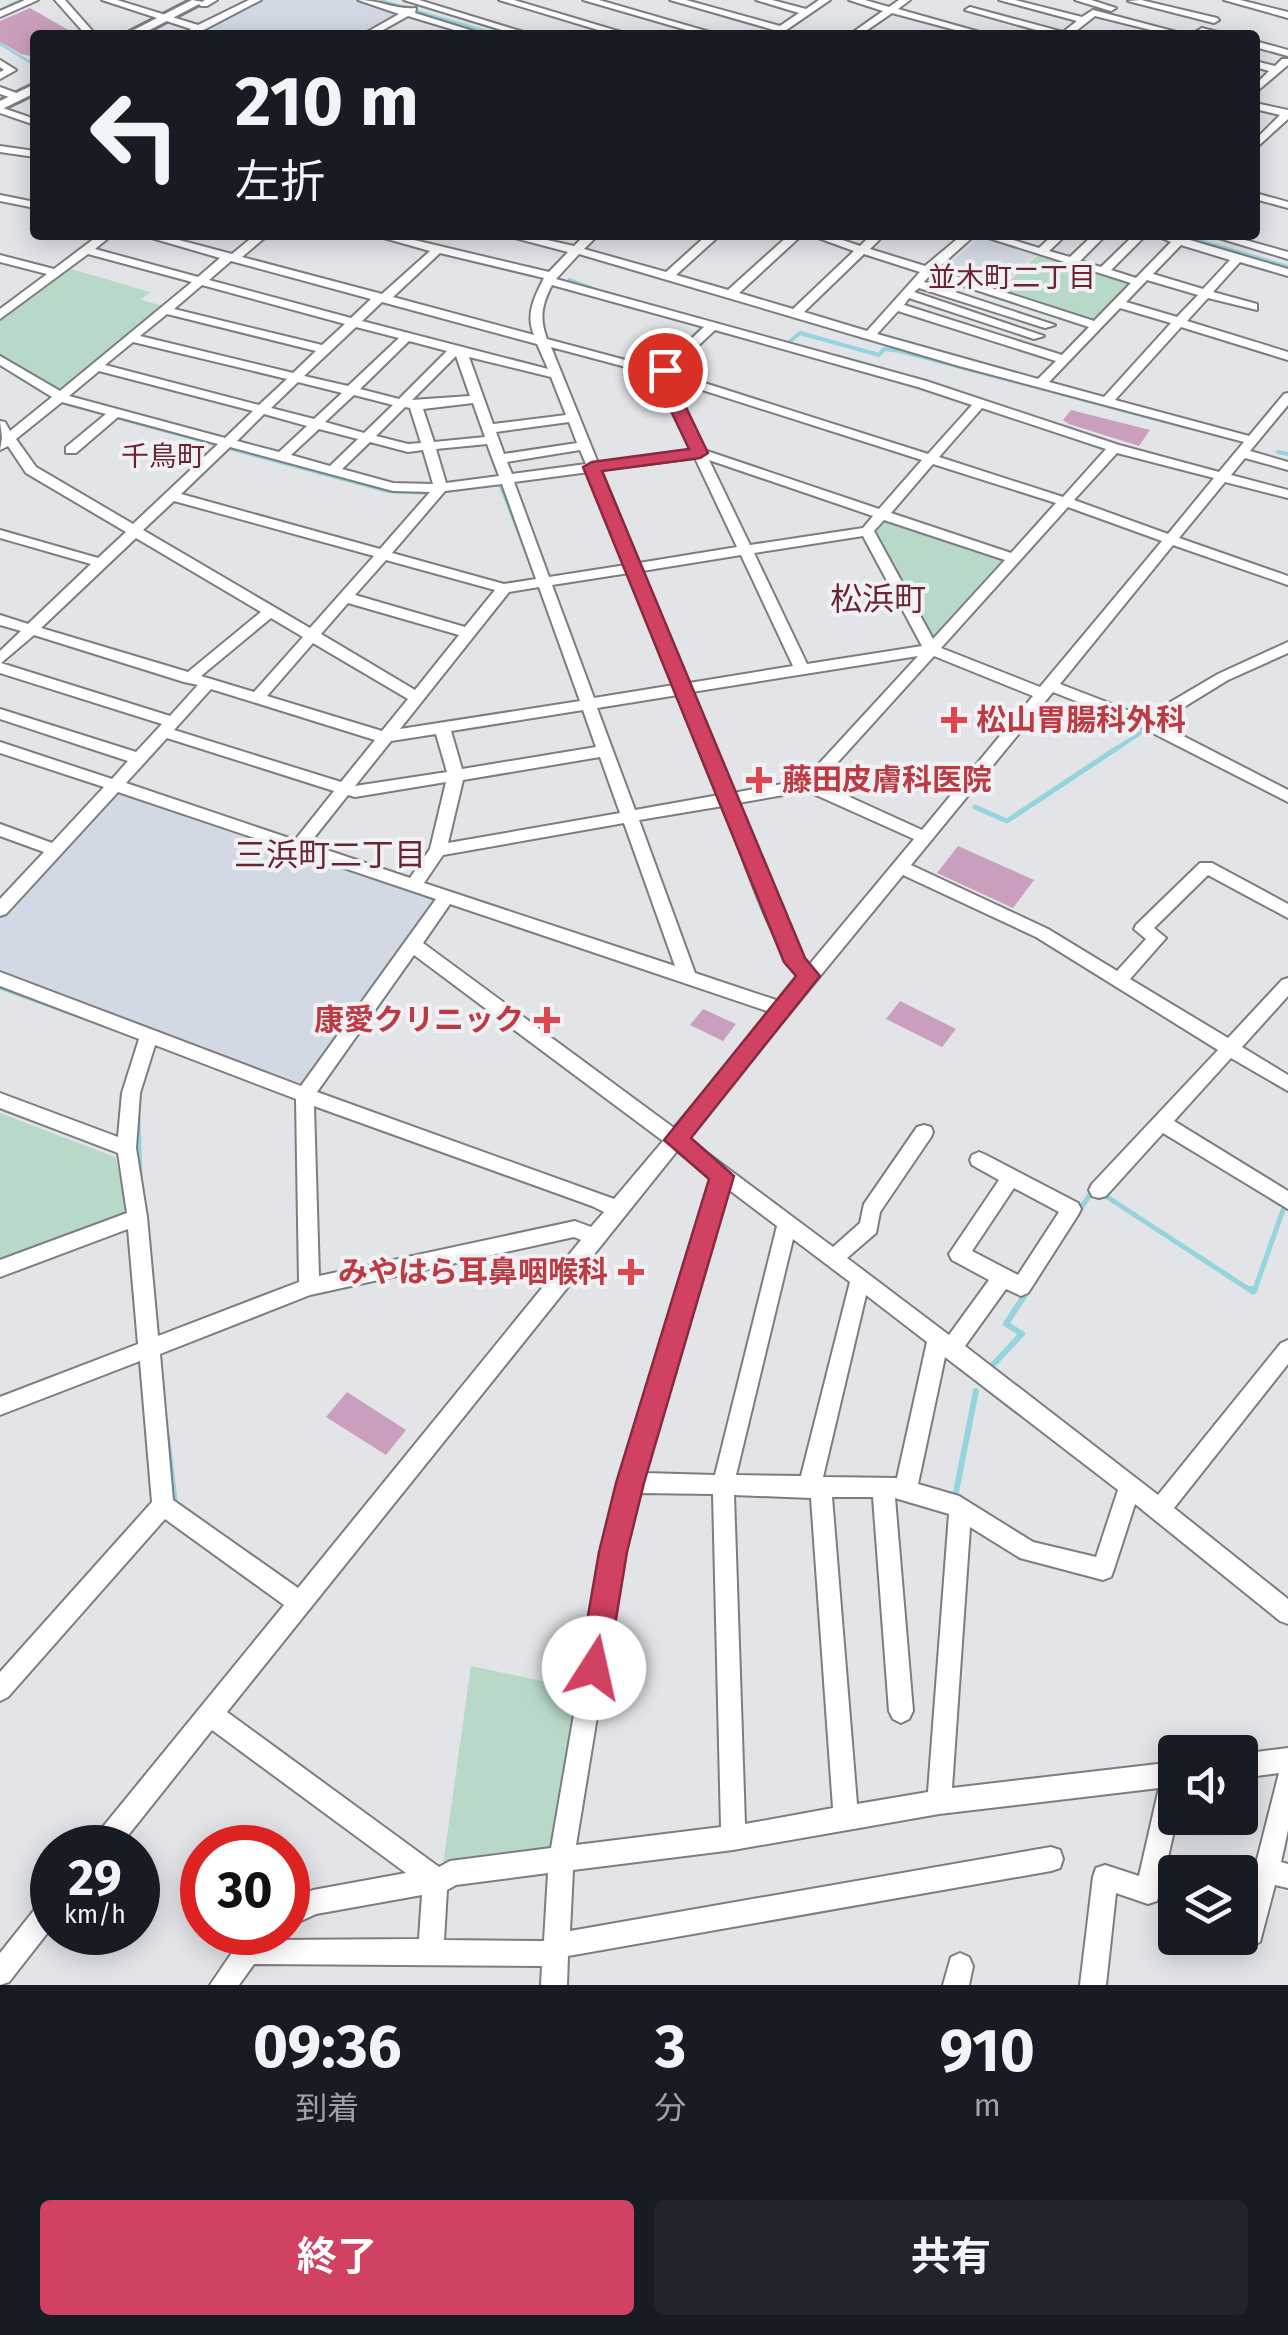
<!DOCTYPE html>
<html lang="ja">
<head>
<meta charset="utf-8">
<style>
	:root { --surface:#171b24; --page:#20242c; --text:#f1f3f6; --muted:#9ea1a6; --accent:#d14161 }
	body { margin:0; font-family:"Fira Sans","Noto Sans JP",sans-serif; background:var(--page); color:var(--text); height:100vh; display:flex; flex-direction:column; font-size:38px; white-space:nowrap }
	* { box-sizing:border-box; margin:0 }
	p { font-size:32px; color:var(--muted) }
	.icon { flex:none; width:55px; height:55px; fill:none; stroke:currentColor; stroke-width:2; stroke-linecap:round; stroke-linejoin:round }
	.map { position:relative; height:1985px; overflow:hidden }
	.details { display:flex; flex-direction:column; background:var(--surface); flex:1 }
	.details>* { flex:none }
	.guide { position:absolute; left:30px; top:30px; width:1230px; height:210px; border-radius:10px; box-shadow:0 5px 25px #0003; background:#171b24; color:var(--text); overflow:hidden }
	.fabs { position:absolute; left:1158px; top:1735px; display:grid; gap:20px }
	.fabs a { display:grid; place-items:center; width:100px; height:100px; border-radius:10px; background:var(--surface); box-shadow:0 5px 25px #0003; font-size:50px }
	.speed { position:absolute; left:30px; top:1825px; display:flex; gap:20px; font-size:50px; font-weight:700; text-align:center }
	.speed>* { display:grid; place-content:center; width:130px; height:130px; border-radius:50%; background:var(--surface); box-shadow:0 5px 25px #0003; line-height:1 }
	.speed small { font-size:25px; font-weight:400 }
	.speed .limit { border:15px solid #d22; background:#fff; color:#111 }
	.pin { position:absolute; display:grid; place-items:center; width:85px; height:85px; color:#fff; margin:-42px; border:5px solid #fff; border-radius:50%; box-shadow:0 2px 10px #0007 }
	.me { position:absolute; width:110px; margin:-55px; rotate:10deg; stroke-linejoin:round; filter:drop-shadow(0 0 8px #0008) }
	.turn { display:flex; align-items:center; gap:35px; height:210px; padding:0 40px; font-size:45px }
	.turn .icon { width:130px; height:130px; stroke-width:2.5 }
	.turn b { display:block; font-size:70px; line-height:85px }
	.eta { display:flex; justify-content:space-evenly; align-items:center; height:170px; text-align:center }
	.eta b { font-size:60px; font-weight:700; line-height:70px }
	.action { display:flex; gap:20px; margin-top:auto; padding:20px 40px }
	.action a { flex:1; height:115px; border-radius:10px; background:var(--accent); color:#fff; font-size:40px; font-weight:700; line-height:115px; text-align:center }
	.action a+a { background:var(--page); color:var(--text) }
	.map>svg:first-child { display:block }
</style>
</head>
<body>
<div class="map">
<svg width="1288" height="1985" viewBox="0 0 1288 1985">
	<rect width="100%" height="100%" fill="#e2e4e8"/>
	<path fill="#d3d9e4" d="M 260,0 L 352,0 L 396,15 L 360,35 L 191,35 Z
		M 980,237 L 985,237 L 1038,253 L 997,289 L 941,271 Z
		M 119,795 L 433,898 L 434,903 L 306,1081 L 301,1083 L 0,972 L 0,919 L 112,798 Z"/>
	<path fill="#b8d9c8" d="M 1039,254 L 1129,282 L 1130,284 L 1096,319 L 999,290 Z
		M 68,268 L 150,292 L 141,300 L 163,306 L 61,392 L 0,355 L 0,319 Z
		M 883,519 L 1005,557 L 933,639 L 873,531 Z
		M 0,1113 L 115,1157 L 129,1214 L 0,1262 Z
		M 471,1666 L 581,1689 L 554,1843 L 543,1852 L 443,1865 Z"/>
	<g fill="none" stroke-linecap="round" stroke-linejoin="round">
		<path stroke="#95d4dd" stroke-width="2.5" d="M 380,0 L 499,35
			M 0,10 L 21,0
			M 0,44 L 35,65
			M 1182,235 L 1288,266
			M 569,279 L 608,294"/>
		<path stroke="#95d4dd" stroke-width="4" d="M 787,344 L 800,333 L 879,355 L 884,349 L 900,351 L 1190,428
			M 836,356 L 927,382
			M 659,367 L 703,327
			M 656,376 L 692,452
			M 64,403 L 215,444
			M 232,449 L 388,491 L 432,493
			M 1278,452 L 1288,454
			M 500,484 L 529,558
			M 447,491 L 475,487
			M 381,751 L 390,739
			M 1113,751 L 1146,729"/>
		<path stroke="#95d4dd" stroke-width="5" d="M 975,807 L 1007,821 L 1117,748
			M 310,843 L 383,748
			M 0,987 L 88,1019
			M 138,1117 L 140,1176
			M 1101,1193 L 1253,1292
			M 1077,1214 L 1093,1190
			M 1254,1292 L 1283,1210"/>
		<path stroke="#95d4dd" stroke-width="6" d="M 1250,1289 L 1255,1289
			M 989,1369 L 1022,1334 L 1006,1324 L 1028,1290
			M 167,1436 L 175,1504
			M 955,1497 L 976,1391"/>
	</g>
	<path fill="#ca9fbd" d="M 30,8 L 77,35 L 35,35 L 35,57 L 21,54 L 0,42 L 0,21 Z
		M 1071,410 L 1150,430 L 1139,446 L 1069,424 L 1063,420 Z
		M 958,846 L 1034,880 L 1013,908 L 937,873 Z
		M 900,1001 L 956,1029 L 942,1047 L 886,1019 Z
		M 703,1009 L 736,1024 L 723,1041 L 690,1025 Z
		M 347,1392 L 406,1430 L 386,1455 L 326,1417 Z"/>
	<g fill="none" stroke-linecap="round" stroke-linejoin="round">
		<defs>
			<path id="minor" d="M 25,0 L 38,0 L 0,17 L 0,11 Z
				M 55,0 L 65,0 L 96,35 L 86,35 Z
				M 102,0 L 117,0 L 198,25 L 249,0 L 261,0 L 194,35 L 184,34 L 191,29 Z
				M 205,0 L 217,0 L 207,6 L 201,6 L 199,4 Z
				M 358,0 C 379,0 397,10 416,8 L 415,13 L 486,35 L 471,35 L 408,16 L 374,35 L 362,35 L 399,14 Z
				M 404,0 L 419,0 L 533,35 L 518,35 Z
				M 499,0 L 514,0 L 631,35 L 615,35 Z
				M 583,0 L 599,0 L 720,35 L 704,35 Z
				M 670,0 L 686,0 L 780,26 L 799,13 L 756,0 L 772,0 L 806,9 L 819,0 L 830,0 L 779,35 L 768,35 L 774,30 Z
				M 849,0 L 865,0 L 889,7 L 899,0 L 910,0 L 898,9 L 990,35 L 974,35 L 892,13 L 860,35 L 849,35 L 883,11 Z
				M 999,0 L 1015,0 L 1082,17 L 1093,10 L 1188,35 L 1171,35 L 1095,16 L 1071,35 L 1054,35 L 965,10 L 970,7 L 1063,32 L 1077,21 Z
				M 1075,0 L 1091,0 L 1116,8 L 1111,11 Z
				M 1141,0 L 1217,18 L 1219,20 L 1214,23 L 1128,1 Z
				M 1224,0 L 1240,0 L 1288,12 L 1288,18 Z
				M 1202,28 L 1221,33 L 1223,35 L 1199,33 L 1197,31 Z
				M 1255,41 L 1288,50 L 1288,56 L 1255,47 Z
				M 1282,59 L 1288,59 L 1288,65 L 1255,93 L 1255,85 L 1269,71 L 1255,67 L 1255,61 L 1275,66 Z
				M 0,60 L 16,70 L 0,79 L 0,72 L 4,70 L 0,67 Z
				M 0,87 L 22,95 L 23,97 L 18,100 L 0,94 Z
				M 1255,103 L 1288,110 L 1288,119 L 1255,149 L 1255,140 L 1280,115 L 1255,109 Z
				M 0,107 L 35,119 L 35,125 L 0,113 Z
				M 0,146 L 35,151 L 35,157 L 0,152 Z
				M 1255,193 L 1288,202 L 1288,208 L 1255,199 Z
				M 0,195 L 35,202 L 35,208 L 0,201 Z
				M 99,235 L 112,235 L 95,249 L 198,277 L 220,258 L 141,235 L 160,235 L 232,254 L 255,235 L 268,235 L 242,257 L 382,294 L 430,251 L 373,235 L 393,235 L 549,272 L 568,252 L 503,235 L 524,235 L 574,246 L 585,235 L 598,235 L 584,249 L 666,272 L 707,235 L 720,235 L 676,275 L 728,290 L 789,235 L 802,235 L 739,293 L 793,309 L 854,251 L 810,235 L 828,235 L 860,246 L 871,235 L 884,235 L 870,249 L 925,266 L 962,235 L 975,235 L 936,270 L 1094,321 L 1131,283 L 979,235 L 997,235 L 1039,248 L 1053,235 L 1066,235 L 1049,251 L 1070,257 L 1093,235 L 1106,235 L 1080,261 L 1101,267 L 1134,235 L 1146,235 L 1111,270 L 1136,278 L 1171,242 L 1154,235 L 1183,238 L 1288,269 L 1288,276 L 1240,262 L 1213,292 L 1257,304 L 1257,310 L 1208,298 L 1187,321 L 1288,352 L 1288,360 L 1181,327 L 1115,400 L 1249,436 L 1284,394 L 1288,393 L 1288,405 L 1250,451 L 1288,462 L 1288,470 L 1245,458 L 1231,475 L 1288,490 L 1288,498 L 1225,482 L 1179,538 L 1288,576 L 1288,585 L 1173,545 L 1060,684 L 1145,717 L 1218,674 L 1288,642 L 1288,653 L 1228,680 L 1158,723 L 1288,790 L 1288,802 L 1141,727 L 1053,692 L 911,865 L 1048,929 L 1117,971 L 1146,939 L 1134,929 L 1136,925 L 1200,863 L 1212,863 L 1288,904 L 1288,918 L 1208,875 L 1154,928 L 1166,938 L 1130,979 L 1228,1038 L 1282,980 L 1288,978 L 1288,996 L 1242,1047 L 1288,1075 L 1288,1091 L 1231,1058 L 1174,1121 L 1288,1191 L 1288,1209 L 1163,1133 L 1106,1196 L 1099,1198 L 1092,1196 L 1089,1190 L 1092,1184 L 1218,1050 L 1036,937 L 903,875 L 687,1138 L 833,1247 L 860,1223 L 864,1204 L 917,1127 L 924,1125 L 931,1127 L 933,1132 L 931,1137 L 880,1212 L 876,1233 L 847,1258 L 949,1335 L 989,1280 L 952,1260 L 949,1254 L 999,1180 L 972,1165 L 970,1160 L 972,1155 L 979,1152 L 986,1155 L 1078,1203 L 1081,1209 L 1078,1215 L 1028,1293 L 1021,1296 L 1006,1289 L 965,1346 L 1158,1495 L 1281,1343 L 1288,1340 L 1288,1364 L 1174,1508 L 1288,1599 L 1288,1624 L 1280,1621 L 1135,1504 L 1114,1569 L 1111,1577 L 1103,1580 L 1020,1558 L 970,1527 L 952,1788 L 1175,1762 L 1177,1818 L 1160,1892 L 1157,1901 L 1148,1904 L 1116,1893 L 1106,1985 L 1080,1985 L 1093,1877 L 1096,1868 L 1105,1865 L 1139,1876 L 1159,1788 L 939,1814 L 733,1850 L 573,1870 L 570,1931 L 1051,1847 L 1060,1850 L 1063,1859 L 1060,1868 L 1051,1871 L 568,1956 L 567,1985 L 541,1985 L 542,1966 L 254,1964 L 239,1985 L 210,1985 L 246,1932 L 274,1932 L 271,1940 L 419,1939 L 422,1895 L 316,1914 L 288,1927 L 288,1902 L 313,1890 L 406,1873 L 212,1730 L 118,1848 L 90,1848 L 93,1839 L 284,1605 L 165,1519 L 8,1697 L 0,1701 L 0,1672 L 152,1502 L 140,1361 L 0,1415 L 0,1397 L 138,1344 L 128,1229 L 0,1277 L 0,1260 L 127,1213 L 118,1153 L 0,1108 L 0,1093 L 118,1137 L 122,1093 L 139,1039 L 0,986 L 0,972 L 301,1086 L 436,899 L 118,792 L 6,914 L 0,916 L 0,899 L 44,852 L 0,836 L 0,824 L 52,843 L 104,787 L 0,753 L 0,742 L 112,779 L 128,761 L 0,719 L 0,709 L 136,752 L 162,724 L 0,673 L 0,651 L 21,631 L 0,625 L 0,615 L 28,624 L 91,564 L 0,538 L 0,530 L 98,558 L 126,532 L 26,473 L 8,446 L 0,450 L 2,438 L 0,421 L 5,422 L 10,431 L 52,397 L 0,365 L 0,356 L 60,391 L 192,282 L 88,254 L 0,319 L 0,309 L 47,274 L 0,262 L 0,255 L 54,269 ZM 1181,245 L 1230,260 L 1203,289 L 1153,274 ZM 440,253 L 544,278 C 535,296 525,314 534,335 L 393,297 ZM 579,254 L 959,366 L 1244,442 L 1219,472 L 1119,445 L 926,381 L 556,279 ZM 864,254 L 920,272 L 867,331 L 804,312 ZM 231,261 L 371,299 L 351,318 L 209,280 ZM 930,275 L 1089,327 L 1062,355 L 904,305 L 909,298 L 1034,339 L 1044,336 L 914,292 L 919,288 L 1045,328 L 1055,325 L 924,282 ZM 1147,280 L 1198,295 L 1177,317 L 1126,302 ZM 202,285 L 345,324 L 322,345 L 174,309 ZM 552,285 L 704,327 L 659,369 L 547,339 C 539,318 542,304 552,285 ZM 382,302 L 537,344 L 548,369 L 362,321 ZM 1120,308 L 1171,323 L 1104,397 L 1049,382 ZM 898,311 L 1056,361 L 1038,379 L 877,334 ZM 167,314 L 316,351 L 293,373 L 140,336 ZM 356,327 L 399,338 L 348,386 L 304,376 ZM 715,330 L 918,387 L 972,405 L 928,454 L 670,372 ZM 409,341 L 447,351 L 399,399 L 360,389 ZM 133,342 L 287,379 L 259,405 L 105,365 ZM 551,347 L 656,375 L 691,450 L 598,463 ZM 456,356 L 470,396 L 412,400 ZM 469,357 L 551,377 L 566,415 L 493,424 ZM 99,371 L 253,411 L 225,438 L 69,396 ZM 671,380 L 922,460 L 879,509 L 704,450 ZM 298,382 L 342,393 L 314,419 L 271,408 ZM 354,395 L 393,405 L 364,433 L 325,422 ZM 62,402 L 106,414 L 66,447 L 66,453 L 76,453 L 118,417 L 218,444 L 133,524 L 36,467 L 16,439 ZM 473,403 L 485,437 L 434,442 L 423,409 ZM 405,407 L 410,408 L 421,443 L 408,444 L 376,436 ZM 982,408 L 1106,449 L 1063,497 L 939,457 ZM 264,414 L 307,426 L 279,452 L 237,441 ZM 569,422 L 577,443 L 504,454 L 496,432 ZM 319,429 L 358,439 L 330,466 L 291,455 ZM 370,442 L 408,452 L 423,450 L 433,484 L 393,483 L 342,469 ZM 487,444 L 499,476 L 446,483 L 436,449 ZM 230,447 L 393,491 L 430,492 L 380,549 L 181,494 ZM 580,450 L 586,464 L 512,474 L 507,462 ZM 1117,453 L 1214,478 L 1168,534 L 1074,500 ZM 695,458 L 737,547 L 639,563 L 601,470 ZM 709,460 L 873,516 L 863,528 L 750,545 ZM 933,464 L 1056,503 L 1011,553 L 891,513 ZM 589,472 L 626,565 L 549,577 L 514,482 ZM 502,484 L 536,579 L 504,584 L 392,553 L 445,491 ZM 174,501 L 374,556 L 310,628 L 143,530 ZM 1068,507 L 1162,541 L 1040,687 L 941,648 ZM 884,520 L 1005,560 L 933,639 L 874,531 ZM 863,536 L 922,646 L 807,664 L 754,553 ZM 136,538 L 261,612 L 188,672 L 41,628 ZM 741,555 L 793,666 L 689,683 L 642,571 ZM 386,560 L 495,590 L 465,627 L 355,595 ZM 629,573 L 674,685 L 594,698 L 552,585 ZM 539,587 L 580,701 L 400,729 L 509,592 ZM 348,603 L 459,635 L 415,690 L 321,634 ZM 271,618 L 303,637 L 254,692 L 201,676 ZM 34,635 L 184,682 L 198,685 L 170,716 L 1,663 ZM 313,643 L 408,699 L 382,731 L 267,696 ZM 918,656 L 804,780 L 733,793 L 692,692 ZM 934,656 L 1033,696 L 922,830 L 819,783 ZM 211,689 L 375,740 L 341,782 L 174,730 ZM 678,695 L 719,795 L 635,810 L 597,708 ZM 583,710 L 596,747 L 462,769 L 451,731 ZM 436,734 L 447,772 L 355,786 L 391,741 ZM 167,738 L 334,791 L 295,840 L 126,783 ZM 600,757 L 620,813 L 448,843 L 463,780 ZM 446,782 L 430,849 L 410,878 L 309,844 L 348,795 L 355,797 ZM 807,791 L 914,839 L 809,965 L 803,958 L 788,927 L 738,803 ZM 723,806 C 740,848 771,947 800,976 L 779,1001 L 695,973 L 639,820 ZM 624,823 L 675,966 L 424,883 L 443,855 ZM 450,904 L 770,1012 L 674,1128 L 423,943 ZM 414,955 L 663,1141 L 614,1199 L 317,1092 ZM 155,1045 L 296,1099 L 299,1282 L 158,1336 L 147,1217 L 136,1148 L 140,1093 ZM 314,1106 L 592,1206 L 604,1212 L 591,1227 L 575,1221 L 319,1276 ZM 677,1151 L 712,1178 L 619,1483 L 602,1552 L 551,1848 L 450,1861 L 439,1867 L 227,1712 ZM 1014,1188 L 1059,1212 L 1018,1275 L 972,1251 ZM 728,1189 L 777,1226 L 715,1475 L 644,1473 ZM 574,1237 L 581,1240 L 298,1588 L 173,1500 L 160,1354 L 310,1295 ZM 793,1239 L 850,1282 L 801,1476 L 736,1475 ZM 866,1295 L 927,1342 L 897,1478 L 823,1477 ZM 945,1357 L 1118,1490 L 1096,1557 L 1033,1542 L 959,1496 L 918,1484 ZM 638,1493 L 713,1494 L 721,1827 L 576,1845 L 624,1552 ZM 734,1495 L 811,1498 L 833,1808 L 745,1824 ZM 832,1497 L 873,1497 L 889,1711 L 893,1719 L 901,1723 L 909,1719 L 913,1711 L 895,1498 L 949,1514 L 928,1792 L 857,1804 ZM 548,1873 L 544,1941 L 444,1940 L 447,1890 L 456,1885 Z
				M 1209,235 L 1227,235 L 1288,252 L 1288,259 Z
				M 1288,1748 L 1288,1830 L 1281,1862 L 1288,1864 L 1288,1888 L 1275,1885 L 1260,1942 L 1251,1946 L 1242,1942 L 1240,1927 L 1279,1773 L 1240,1778 L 1240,1754 Z
				M 52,1896 L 52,1927 L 9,1982 L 0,1985 L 0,1953 L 43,1899 Z
				M 960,1953 L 969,1957 L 973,1966 L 969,1985 L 943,1985 L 951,1957 Z"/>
			<path id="major" d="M 192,0 L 203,2 L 140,35 L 124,35 Z
				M 35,84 L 35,93 L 0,110 L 0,101 Z"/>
		</defs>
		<use href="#minor" stroke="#7b7d81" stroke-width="4"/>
		<use href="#major" stroke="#7b7d81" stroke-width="6"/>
		<use href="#minor" fill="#fff" fill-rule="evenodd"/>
		<use href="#major" fill="#fff" fill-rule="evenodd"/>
	</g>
	<path fill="#d14161" stroke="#882a3f" stroke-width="2.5" d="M 659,366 L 673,370 L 670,374 L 708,453 L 700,458 L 602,471 L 805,958 L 820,976 L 691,1138 L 734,1176 L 644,1483 L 627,1552 L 608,1668 L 604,1678 L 594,1683 L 583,1678 L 579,1668 L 599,1552 L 616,1483 L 709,1179 L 664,1140 L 796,976 L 784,962 L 583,467 L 592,462 L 689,449 L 653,373 Z"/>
	<g fill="#e0444e" stroke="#eff1f5" stroke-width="4">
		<path d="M949 705h10v10h10v10h-10v10h-10v-10h-10v-10h10z"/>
		<path d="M754 765h10v10h10v10h-10v10h-10v-10h-10v-10h10z"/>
		<path d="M542 1005h10v10h10v10h-10v10h-10v-10h-10v-10h10z"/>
		<path d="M626 1257h10v10h10v10h-10v10h-10v-10h-10v-10h10z"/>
	</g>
	<g text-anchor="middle" stroke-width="8" stroke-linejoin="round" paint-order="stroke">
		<g font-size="28" fill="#6a2432" stroke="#eff1f5">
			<text x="1012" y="287">並木町二丁目</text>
			<text x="163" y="466">千鳥町</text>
		</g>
		<g font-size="30" font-weight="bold" fill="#be3a42" stroke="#eff1f5" text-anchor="start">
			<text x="976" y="730">松山胃腸科外科</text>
			<text x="782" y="790">藤田皮膚科医院</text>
			<text x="524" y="1030" text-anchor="end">康愛クリニック</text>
			<text x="608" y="1282" text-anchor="end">みやはら耳鼻咽喉科</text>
		</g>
		<g font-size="32" fill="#6a2432" stroke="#eff1f5">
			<text x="878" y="610">松浜町</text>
			<text x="330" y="866">三浜町二丁目</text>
		</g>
	</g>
</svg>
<div class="fabs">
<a><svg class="icon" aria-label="sound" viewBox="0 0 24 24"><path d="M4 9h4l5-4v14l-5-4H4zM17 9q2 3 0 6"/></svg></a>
<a><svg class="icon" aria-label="layers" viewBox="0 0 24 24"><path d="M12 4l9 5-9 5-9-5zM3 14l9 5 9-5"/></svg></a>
</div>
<div class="speed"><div>29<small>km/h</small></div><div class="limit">30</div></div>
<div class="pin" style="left:665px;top:370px;background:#d93025"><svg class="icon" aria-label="arrive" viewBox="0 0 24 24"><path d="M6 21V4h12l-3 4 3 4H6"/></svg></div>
<svg class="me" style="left:594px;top:1668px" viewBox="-20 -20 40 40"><circle r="19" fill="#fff"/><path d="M0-13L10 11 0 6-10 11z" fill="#d14161"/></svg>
<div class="guide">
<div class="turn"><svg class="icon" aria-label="left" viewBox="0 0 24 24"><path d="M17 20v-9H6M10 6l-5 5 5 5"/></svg><div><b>210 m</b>左折</div></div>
</div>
</div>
<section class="details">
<div class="eta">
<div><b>09:36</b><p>到着</p></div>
<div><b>3</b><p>分</p></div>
<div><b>910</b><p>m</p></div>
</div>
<div class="action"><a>終了</a><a>共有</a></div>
</section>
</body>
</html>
